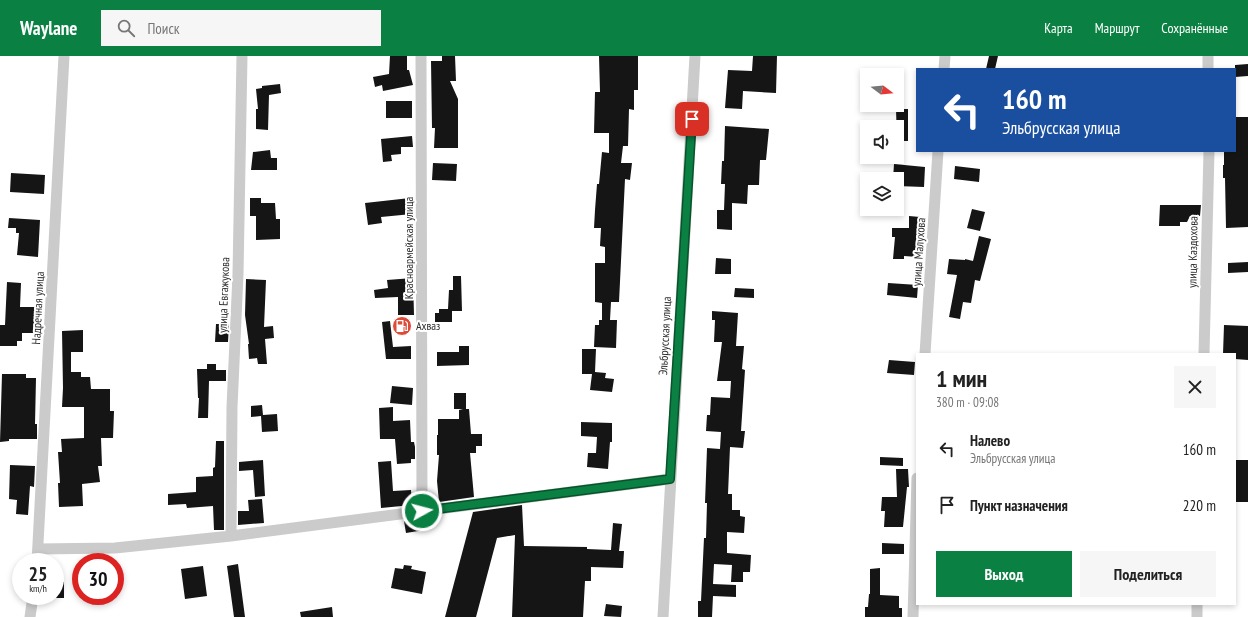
<!DOCTYPE html>
<html lang="ru">
<head>
<meta charset="utf-8">
<style>
	:root { --surface:#fff; --page:#f6f6f6; --text:#222; --muted:#767676; --accent:#0b8043 }
	body { margin:0; font-family:"PT Sans Narrow",sans-serif; background:var(--page); color:var(--text); height:100vh; display:flex; flex-direction:column; font-size:15px; white-space:nowrap }
	* { box-sizing:border-box; margin:0 }
	p { font-size:13px; color:var(--muted) }
	.icon { flex:none; width:22px; height:22px; fill:none; stroke:currentColor; stroke-width:2; stroke-linecap:round; stroke-linejoin:round }
	.map { position:relative; flex:1; overflow:hidden }
	.side { position:absolute; left:916px; top:297px; width:320px; height:252px; display:flex; flex-direction:column; background:var(--surface); border-radius:0px; box-shadow:0 2px 6px #0003 }
	.side>* { flex:none }
	.guide { position:absolute; left:916px; top:12px; width:320px; height:84px; border-radius:0px; box-shadow:0 2px 6px #0003; background:#1a4fa0; color:#fff; overflow:hidden }
	.needle { width:26px; rotate:106deg }
	.fabs { position:absolute; left:860px; top:12px; display:grid; gap:8px }
	.fabs a { display:grid; place-items:center; width:44px; height:44px; border-radius:0px; background:var(--surface); box-shadow:0 2px 6px #0003; font-size:20px }
	.speed { position:absolute; left:12px; top:497px; display:flex; gap:8px; font-size:20px; font-weight:700; text-align:center }
	.speed>* { display:grid; place-content:center; width:52px; height:52px; border-radius:50%; background:var(--surface); box-shadow:0 2px 6px #0003; line-height:1 }
	.speed small { font-size:10px; font-weight:400 }
	.speed .limit { border:6px solid #d22; background:#fff; color:#111 }
	.pin { position:absolute; display:grid; place-items:center; width:34px; height:34px; color:#fff; margin:-17px; border-radius:8px; box-shadow:0 2px 6px #0006 }
	.me { position:absolute; width:44px; margin:-22px; rotate:83deg; stroke-linejoin:round; filter:drop-shadow(0 0 3px #0008) }
	.turn { display:flex; align-items:center; gap:14px; height:84px; padding:0 20px; font-size:18px }
	.turn .icon { width:52px; height:52px; stroke-width:2.5 }
	.turn b { display:block; font-size:28px; line-height:34px }
	.round { display:grid; place-items:center; flex:none; width:42px; height:42px; border-radius:0px; background:var(--page) }
	.overview { display:flex; align-items:center; justify-content:space-between; height:68px; padding:0 20px }
	h1 { font-size:24px; font-weight:800; line-height:30px }
	.cta { display:flex; gap:8px; margin-top:auto; padding:8px 20px }
	.cta a { flex:1; height:46px; border-radius:0px; background:var(--accent); color:#fff; font-size:16px; font-weight:800; line-height:46px; text-align:center }
	.cta a+a { background:var(--page); color:var(--text) }
	ul { padding:0; list-style:none }
	li { display:flex; align-items:center; gap:12px; height:56px; padding:0 20px }
	li div { flex:1 }
	li b { display:block; font-size:15px }
	li em { font-style:normal }
	header { display:flex; align-items:center; gap:24px; box-sizing:border-box; height:56px; padding:0 20px; background:var(--accent); color:#fff }
	header strong { font-size:19px }
	nav { display:flex; gap:22px; margin-inline-start:auto; font-size:14px }
	.search { width:280px; height:36px; background:var(--page); display:flex; align-items:center; gap:10px; box-sizing:border-box; padding:0 14px; border-radius:0px; color:var(--muted); font-size:15px }
	.map>svg:first-child { display:block }
</style>
</head>
<body>
<header>
<strong>Waylane</strong>
<div class="search"><svg class="icon" aria-label="search" viewBox="0 0 24 24"><circle cx="10" cy="10" r="6"/><path d="M15 15l6 6"/></svg>Поиск</div>
<nav><a>Карта</a><a>Маршрут</a><a>Сохранённые</a></nav>
</header>
<div class="map">
<svg width="1248" height="561" viewBox="0 0 1248 561">
	<rect width="100%" height="100%" fill="#fff"/>
	<path fill="#151515" d="M 390,0 L 407,0 L 407,14 L 409,14 L 413,29 L 383,35 L 382,29 L 375,31 L 373,21 L 389,18 Z
		M 442,0 L 455,0 L 456,25 L 450,25 L 458,43 L 458,92 L 434,92 L 435,72 L 432,72 L 431,5 L 442,5 Z
		M 599,0 L 638,0 L 638,34 L 634,34 L 634,54 L 629,53 L 628,90 L 623,90 L 621,107 L 632,107 L 630,124 L 625,123 L 619,246 L 611,246 L 610,264 L 617,264 L 616,292 L 594,291 L 595,269 L 599,269 L 599,264 L 602,264 L 602,247 L 595,246 L 595,207 L 605,207 L 605,191 L 600,190 L 601,172 L 594,172 L 595,154 L 597,128 L 599,128 L 602,96 L 609,97 L 609,77 L 594,77 L 595,36 L 600,36 Z
		M 753,0 L 777,0 L 776,37 L 743,35 L 742,53 L 725,52 L 728,14 L 752,15 Z
		M 989,0 L 998,0 L 995,13 L 986,13 Z
		M 1248,8 L 1248,20 L 1235,21 L 1235,9 Z
		M 280,28 L 281,37 L 269,39 L 268,74 L 256,73 L 256,53 L 258,53 L 256,33 L 262,32 L 262,30 Z
		M 386,45 L 412,45 L 412,62 L 386,62 Z
		M 896,53 L 908,53 L 908,85 L 897,85 Z
		M 1235,61 L 1248,61 L 1248,171 L 1226,172 L 1225,122 L 1223,122 L 1223,109 L 1224,109 L 1224,95 L 1235,95 Z
		M 725,70 L 769,73 L 766,104 L 760,104 L 759,129 L 748,129 L 747,148 L 732,147 L 732,174 L 717,173 L 717,154 L 724,154 L 725,128 L 721,128 L 722,105 L 724,105 Z
		M 412,80 L 413,91 L 401,91 L 401,98 L 391,99 L 392,105 L 383,106 L 381,83 Z
		M 270,94 L 271,102 L 277,102 L 277,114 L 251,114 L 253,96 Z
		M 433,107 L 457,108 L 456,125 L 432,124 Z
		M 894,108 L 925,111 L 924,131 L 897,130 L 897,123 L 893,123 Z
		M 955,110 L 980,113 L 979,126 L 954,123 Z
		M 11,117 L 45,119 L 44,138 L 10,136 Z
		M 250,142 L 261,142 L 261,147 L 275,147 L 276,163 L 280,163 L 280,183 L 256,184 L 256,160 L 250,160 Z
		M 410,142 L 412,158 L 381,161 L 382,167 L 368,169 L 365,147 Z
		M 1160,149 L 1201,149 L 1200,160 L 1190,160 L 1187,166 L 1180,166 L 1180,170 L 1159,170 Z
		M 972,153 L 985,156 L 980,175 L 967,172 Z
		M 909,160 L 920,161 L 918,201 L 904,200 L 904,203 L 893,203 L 895,181 L 892,181 L 892,172 L 909,172 Z
		M 9,162 L 40,164 L 38,201 L 17,199 L 19,177 L 16,177 L 16,172 L 8,172 Z
		M 979,180 L 991,183 L 980,225 L 975,224 L 971,247 L 963,246 L 960,263 L 949,261 L 957,219 L 947,218 L 949,203 L 965,204 L 965,203 L 973,205 Z
		M 716,202 L 731,203 L 731,218 L 715,218 Z
		M 1248,206 L 1248,216 L 1228,217 L 1228,207 Z
		M 453,220 L 461,220 L 462,255 L 452,255 L 452,266 L 435,266 L 435,257 L 439,257 L 439,253 L 448,253 L 449,234 L 453,234 Z
		M 413,222 L 414,259 L 398,259 L 398,241 L 375,242 L 374,234 L 388,232 L 387,224 Z
		M 246,223 L 266,224 L 264,271 L 273,270 L 274,282 L 265,283 L 267,308 L 258,308 L 257,302 L 249,303 L 248,288 L 249,288 L 245,259 Z
		M 7,226 L 21,227 L 20,251 L 35,251 L 34,269 L 37,269 L 37,277 L 22,277 L 22,285 L 17,285 L 17,290 L 0,290 L 0,269 L 5,269 Z
		M 888,227 L 918,229 L 917,242 L 887,239 Z
		M 735,232 L 754,233 L 754,242 L 734,241 Z
		M 712,255 L 738,257 L 736,290 L 744,290 L 742,313 L 745,314 L 741,375 L 745,375 L 743,392 L 730,391 L 728,438 L 732,438 L 732,454 L 740,454 L 740,460 L 745,461 L 744,477 L 727,476 L 727,497 L 751,499 L 750,516 L 743,516 L 743,526 L 731,526 L 732,509 L 714,508 L 713,528 L 736,529 L 736,541 L 713,540 L 712,561 L 698,561 L 698,545 L 701,545 L 704,482 L 706,482 L 707,447 L 705,447 L 707,392 L 720,393 L 721,376 L 706,375 L 707,359 L 710,359 L 711,341 L 730,342 L 731,325 L 717,325 L 722,286 L 714,286 L 715,264 L 712,264 Z
		M 390,265 L 393,291 L 411,290 L 411,303 L 386,303 L 382,266 Z
		M 216,268 L 229,268 L 228,286 L 215,286 Z
		M 1224,269 L 1248,270 L 1248,304 L 1235,303 L 1235,298 L 1223,298 Z
		M 83,274 L 83,296 L 71,296 L 71,316 L 81,316 L 81,321 L 90,321 L 91,333 L 110,333 L 110,355 L 114,355 L 113,382 L 101,382 L 102,410 L 98,410 L 100,426 L 82,428 L 83,450 L 59,451 L 58,427 L 60,427 L 58,396 L 62,396 L 61,383 L 84,382 L 84,351 L 62,351 L 63,332 L 62,275 Z
		M 459,290 L 469,290 L 469,309 L 437,310 L 437,296 L 459,296 Z
		M 582,293 L 596,293 L 595,316 L 606,317 L 605,322 L 614,323 L 612,336 L 590,334 L 592,318 L 582,318 Z
		M 889,304 L 915,306 L 914,319 L 887,317 Z
		M 207,308 L 216,308 L 216,314 L 226,314 L 226,325 L 209,325 L 208,362 L 198,362 L 199,342 L 198,342 L 197,313 L 207,313 Z
		M 2,318 L 26,318 L 26,322 L 36,322 L 35,368 L 37,368 L 37,383 L 9,383 L 9,385 L 0,386 Z
		M 392,330 L 413,332 L 412,349 L 390,347 Z
		M 454,337 L 466,337 L 466,353 L 469,353 L 471,378 L 482,378 L 482,390 L 476,390 L 476,397 L 470,397 L 474,441 L 439,446 L 437,425 L 439,399 L 437,399 L 437,379 L 438,379 L 438,363 L 459,363 L 459,354 L 463,353 L 454,353 Z
		M 262,349 L 263,359 L 277,358 L 278,375 L 262,376 L 261,360 L 251,361 L 251,350 Z
		M 393,351 L 393,365 L 410,364 L 411,386 L 414,386 L 415,391 L 415,403 L 411,403 L 411,407 L 397,408 L 395,383 L 380,383 L 379,352 Z
		M 581,366 L 612,367 L 612,386 L 610,386 L 608,413 L 587,411 L 588,397 L 596,397 L 597,381 L 581,380 Z
		M 216,385 L 224,385 L 224,474 L 214,474 L 213,450 L 187,452 L 186,448 L 168,449 L 168,438 L 196,436 L 196,421 L 213,420 L 213,412 L 215,411 Z
		M 880,401 L 903,402 L 903,410 L 880,409 Z
		M 263,404 L 265,440 L 255,441 L 253,414 L 239,415 L 239,406 Z
		M 1235,404 L 1248,404 L 1248,446 L 1235,446 Z
		M 391,405 L 393,435 L 411,434 L 412,449 L 381,452 L 378,406 Z
		M 10,409 L 35,410 L 34,431 L 30,430 L 28,459 L 16,458 L 17,444 L 9,443 Z
		M 896,413 L 908,413 L 909,431 L 907,431 L 903,471 L 884,471 L 885,455 L 881,455 L 882,441 L 897,441 Z
		M 262,443 L 264,467 L 238,469 L 238,455 L 249,455 L 248,444 Z
		M 522,449 L 524,490 L 587,491 L 587,493 L 611,494 L 613,467 L 622,468 L 619,495 L 624,495 L 623,512 L 591,511 L 591,525 L 585,525 L 583,561 L 512,561 L 515,479 L 497,482 L 476,561 L 445,561 L 473,456 Z
		M 428,462 L 430,473 L 406,477 L 404,465 Z
		M 882,487 L 904,488 L 904,498 L 882,498 Z
		M 238,508 L 245,561 L 234,561 L 227,510 Z
		M 404,509 L 412,510 L 411,513 L 426,516 L 422,538 L 391,532 L 395,512 L 403,513 Z
		M 203,510 L 207,540 L 185,543 L 181,513 Z
		M 880,512 L 880,539 L 899,540 L 899,552 L 902,552 L 902,561 L 865,561 L 865,551 L 868,551 L 869,538 L 870,538 L 870,513 Z
		M 55,526 L 64,526 L 64,542 L 55,542 Z
		M 606,548 L 622,550 L 621,561 L 604,560 Z
		M 332,551 L 333,561 L 301,561 L 300,556 Z"/>
	<g fill="none" stroke-linecap="round" stroke-linejoin="round">
		<path stroke="#cbcbcb" stroke-width="11" d="M 421,0 L 422,455
			M 1208,0 L 1208,13
			M 944,13 L 945,0
			M 925,298 L 938,95
			M 1204,298 L 1209,95
			M 231,480 L 232,351 L 238,218 L 242,0
			M 38,493 L 115,492 L 231,480 L 670,423
			M 37,506 L 64,0
			M 30,561 L 33,540
			M 663,561 L 695,0
			M 913,561 L 917,422
			M 1197,561 L 1197,548"/>
	</g>
	<g fill="none" stroke-linecap="round" stroke-linejoin="round">
		<defs>
			<path id="route" d="M 422,455 L 670,423 L 692,63"/>
		</defs>
		<use href="#route" stroke="#07532c" stroke-width="10"/>
		<use href="#route" stroke="#0b8043" stroke-width="7"/>
	</g>
	<defs>
		<symbol id="fuel-disc" viewBox="-11 -11 22 22"><circle r="9.5" fill="#dc4c39" stroke="#fff"/><path d="M-5.5-6h7V0h2V4h1.3V-2.5L3-4.5l.8-.8L6-3V5H2.5V1h-1V6h-7ZM-4.2-4.7v3.2H.2V-4.7Z" fill="#fff"/></symbol>
	</defs>
	<g fill-rule="evenodd">
		<use href="#fuel-disc" x="391" y="259" width="22" height="22"/>
	</g>
	<g text-anchor="middle" stroke-width="4" stroke-linejoin="round" paint-order="stroke">
		<g font-size="12" fill="#2e2e2e" stroke="#fff">
			<text transform="translate(409 192) rotate(-90)" y="4">Красноармейская улица</text>
			<text transform="translate(919 196) rotate(-86)" y="4">улица Малухова</text>
			<text transform="translate(1193 196) rotate(-89)" y="4">улица Каздохова</text>
			<text transform="translate(224 239) rotate(-88)" y="4">улица Евгажукова</text>
			<text transform="translate(38 252) rotate(-87)" y="4">Надречная улица</text>
			<text transform="translate(665 280) rotate(-87)" y="4">Эльбрусская улица</text>
		</g>
		<g font-size="12" fill="#2e2e2e" stroke="#fff" text-anchor="start">
			<text x="416" y="274">Ахваз</text>
		</g>
	</g>
</svg>
<div class="fabs">
<a><svg class="needle" viewBox="-14 -14 28 28"><path d="M0-13l5 13h-10z" fill="#e53935"/><path d="M0 13l5-13h-10z" fill="#767676"/></svg></a>
<a><svg class="icon" aria-label="sound" viewBox="0 0 24 24"><path d="M4 9h4l5-4v14l-5-4H4zM17 9q2 3 0 6"/></svg></a>
<a><svg class="icon" aria-label="layers" viewBox="0 0 24 24"><path d="M12 4l9 5-9 5-9-5zM3 14l9 5 9-5"/></svg></a>
</div>
<div class="speed"><div>25<small>km/h</small></div><div class="limit">30</div></div>
<div class="pin" style="left:692px;top:63px;background:#d93025"><svg class="icon" aria-label="arrive" viewBox="0 0 24 24"><path d="M6 21V4h12l-3 4 3 4H6"/></svg></div>
<svg class="me" style="left:422px;top:455px" viewBox="-20 -20 40 40"><circle r="17" fill="#0b8043" stroke="#fff" stroke-width="3"/><path d="M0-11L8 9 0 5-8 9z" fill="#fff"/></svg>
<div class="guide">
<div class="turn"><svg class="icon" aria-label="left" viewBox="0 0 24 24"><path d="M17 20v-9H6M10 6l-5 5 5 5"/></svg><div><b>160 m</b>Эльбрусская улица</div></div>
</div>
<section class="side">
<div class="overview"><div><h1>1 мин</h1><p>380 m · 09:08</p></div><a class="round"><svg class="icon" aria-label="close" viewBox="0 0 24 24"><path d="M6 6l12 12M18 6L6 18"/></svg></a></div>
<ul>
<li><svg class="icon" aria-label="left" viewBox="0 0 24 24"><path d="M17 20v-9H6M10 6l-5 5 5 5"/></svg><div><b>Налево</b><p>Эльбрусская улица</p></div><em>160 m</em></li>
<li><svg class="icon" aria-label="arrive" viewBox="0 0 24 24"><path d="M6 21V4h12l-3 4 3 4H6"/></svg><div><b>Пункт назначения</b></div><em>220 m</em></li>
</ul>
<div class="cta"><a>Выход</a><a>Поделиться</a></div>
</section>
</div>
</body>
</html>
